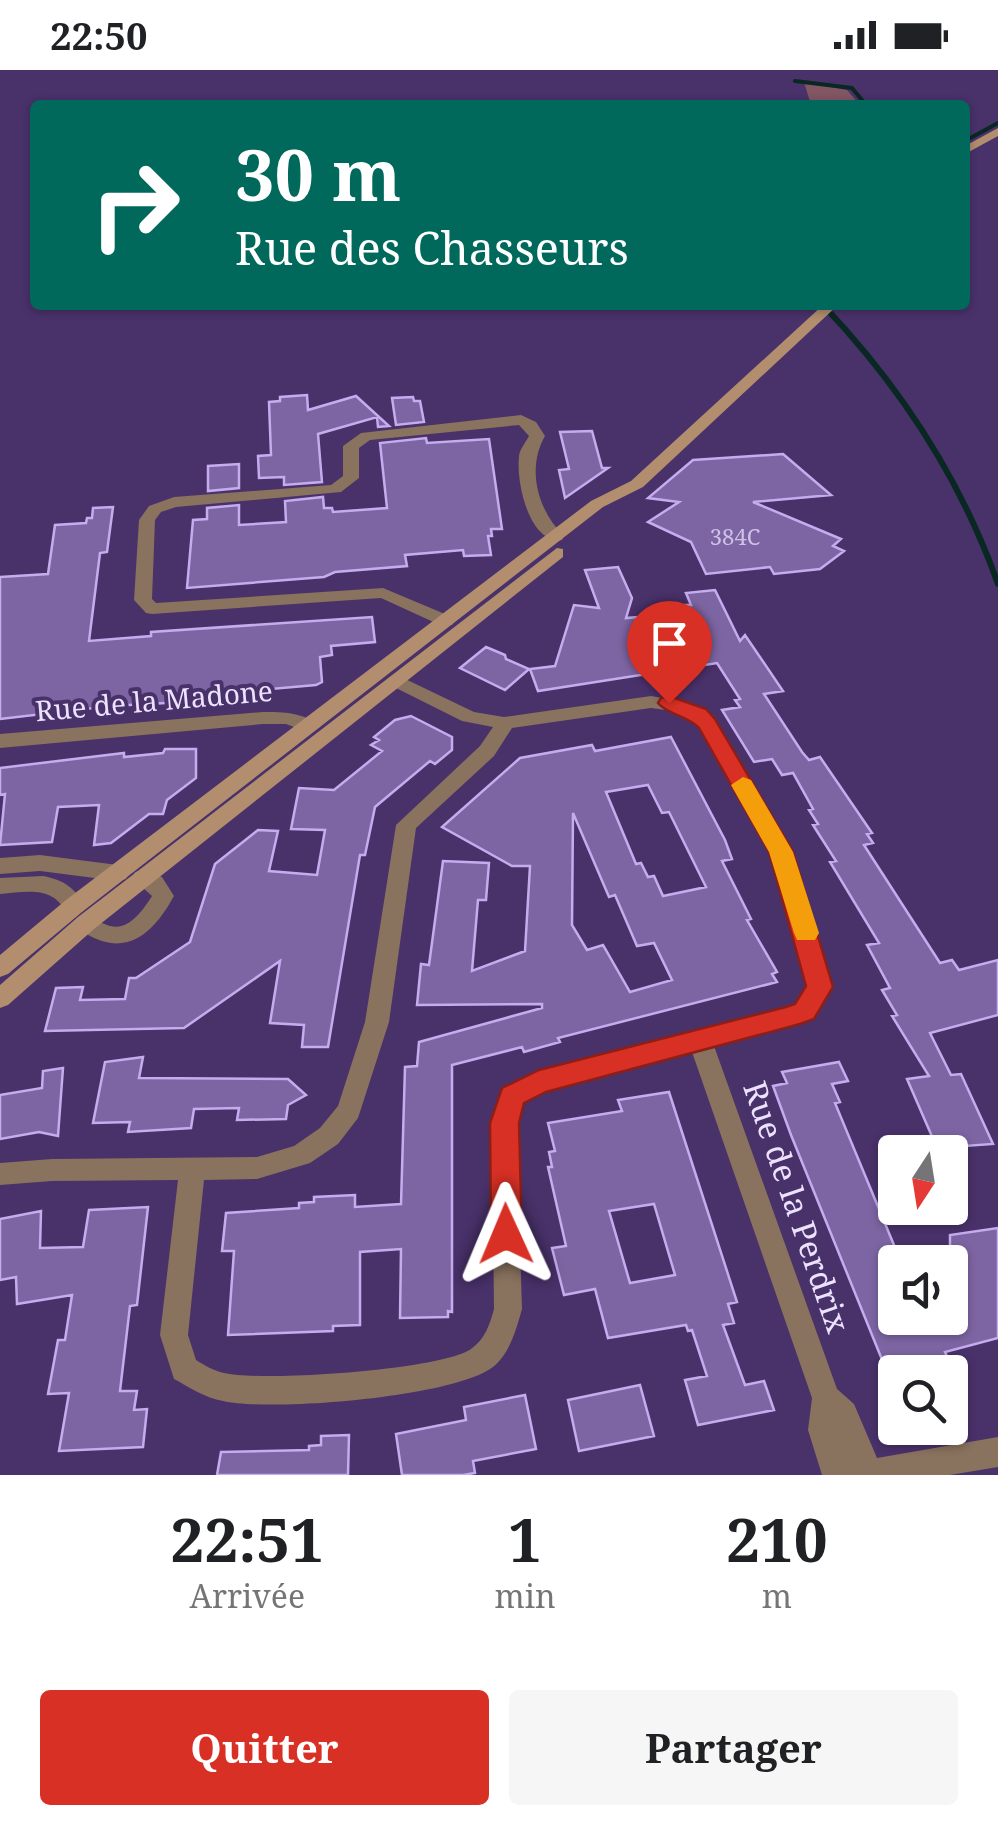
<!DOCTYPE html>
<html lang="fr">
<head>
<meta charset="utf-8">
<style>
	:root { --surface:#fff; --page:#f6f6f6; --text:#202124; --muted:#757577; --accent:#d93025 }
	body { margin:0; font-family:"Noto Serif",serif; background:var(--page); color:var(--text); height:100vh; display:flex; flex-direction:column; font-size:38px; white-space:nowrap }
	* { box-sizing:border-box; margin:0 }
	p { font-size:32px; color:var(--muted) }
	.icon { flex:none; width:55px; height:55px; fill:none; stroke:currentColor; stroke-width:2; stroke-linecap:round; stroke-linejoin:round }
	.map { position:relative; height:1405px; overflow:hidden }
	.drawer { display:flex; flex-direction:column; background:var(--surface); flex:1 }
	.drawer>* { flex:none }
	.hud { position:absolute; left:30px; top:30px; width:940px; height:210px; border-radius:10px; box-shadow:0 2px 8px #0004; background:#00695c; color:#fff; overflow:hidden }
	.needle { width:65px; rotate:192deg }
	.fabs { position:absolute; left:878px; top:1065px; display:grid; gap:20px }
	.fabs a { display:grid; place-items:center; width:90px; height:90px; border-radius:10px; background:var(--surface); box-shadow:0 2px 8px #0004; font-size:50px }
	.pin { position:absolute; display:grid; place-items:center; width:85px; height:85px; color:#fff; margin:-102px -42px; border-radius:50% 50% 50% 0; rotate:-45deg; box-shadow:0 0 10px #0007 }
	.pin .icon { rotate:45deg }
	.me { position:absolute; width:110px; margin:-55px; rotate:359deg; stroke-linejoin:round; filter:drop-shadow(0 0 8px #0008) }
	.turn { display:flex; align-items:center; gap:35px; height:210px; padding:0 40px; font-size:45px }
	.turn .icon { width:130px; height:130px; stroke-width:2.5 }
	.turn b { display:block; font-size:70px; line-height:85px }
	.eta { display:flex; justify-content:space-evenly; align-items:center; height:170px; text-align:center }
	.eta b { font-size:60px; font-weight:700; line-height:70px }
	.action { display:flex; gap:20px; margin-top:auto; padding:20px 40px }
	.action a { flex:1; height:115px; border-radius:10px; background:var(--accent); color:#fff; font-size:40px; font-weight:700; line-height:115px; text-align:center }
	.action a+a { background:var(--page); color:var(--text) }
	.status { display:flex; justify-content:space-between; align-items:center; height:70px; padding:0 50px; background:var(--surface); direction:ltr }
	.status svg { height:28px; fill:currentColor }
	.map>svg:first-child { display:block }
</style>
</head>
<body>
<div class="status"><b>22:50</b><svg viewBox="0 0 49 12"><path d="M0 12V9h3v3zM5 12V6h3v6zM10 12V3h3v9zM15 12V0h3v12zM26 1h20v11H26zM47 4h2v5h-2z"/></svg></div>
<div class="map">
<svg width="998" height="1405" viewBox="0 0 998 1405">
	<rect width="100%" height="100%" fill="#49316a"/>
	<path fill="#825662" d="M 804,12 L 847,20 L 860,35 L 811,35 Z"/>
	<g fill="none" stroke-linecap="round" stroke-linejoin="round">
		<path stroke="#092823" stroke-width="4" d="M 795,11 L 852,18 L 866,35
			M 965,71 L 998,53"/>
		<path stroke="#092823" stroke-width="6" d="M 823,235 C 901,317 960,407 998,514"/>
	</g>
	<path fill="#7d65a3" stroke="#c5acef" stroke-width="2.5" fill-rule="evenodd" d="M 307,325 L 308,340 L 356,326 L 389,356 L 378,357 L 377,347 L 318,364 L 322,412 L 284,415 L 284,407 L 259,408 L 258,386 L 271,385 L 269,332 L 280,331 L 280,327 Z
		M 413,327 L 414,331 L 420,331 L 424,352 L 396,355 L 392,328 Z
		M 592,361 L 602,398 L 608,398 L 565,428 L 559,400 L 569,399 L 560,362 Z
		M 426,368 L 427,373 L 489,369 L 502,459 L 491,459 L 492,466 L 488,466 L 491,485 L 464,486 L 463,480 L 405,485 L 407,496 L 335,502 L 324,507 L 187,518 L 193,450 L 207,449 L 207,438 L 239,435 L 239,455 L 286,452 L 285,431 L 323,427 L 324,438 L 332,438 L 333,442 L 387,438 L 380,373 Z
		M 783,384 L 831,425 L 753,432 L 841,469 L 833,476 L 844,481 L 820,499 L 774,504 L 770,497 L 706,504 L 691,472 L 648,452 L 679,432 L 648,428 L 693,390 Z
		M 239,394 L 239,418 L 208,421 L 208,396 Z
		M 113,437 L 107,482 L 100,483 L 89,571 L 151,566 L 151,562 L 372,547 L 375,572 L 331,576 L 332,585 L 320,587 L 322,612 L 316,615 L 259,620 L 260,624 L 240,629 L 111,636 L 0,649 L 0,507 L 48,504 L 55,455 L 86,453 L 87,448 L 92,448 L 93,438 Z
		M 618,497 L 632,528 L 626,548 L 689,543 L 686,535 L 691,535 L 686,523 L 715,520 L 740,571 L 745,565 L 783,621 L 764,624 L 802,682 L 809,690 L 820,687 L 872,763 L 867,764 L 873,773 L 864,775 L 940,893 L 952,890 L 959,900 L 998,890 L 998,945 L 930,963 L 951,1005 L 961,1004 L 993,1074 L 937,1078 L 907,1009 L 929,1006 L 892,946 L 897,945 L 882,920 L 890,918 L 867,875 L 879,873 L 830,792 L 836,791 L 813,755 L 818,754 L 809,740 L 813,739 L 793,703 L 782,705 L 772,689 L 754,692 L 722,640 L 740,637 L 735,630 L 740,629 L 717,593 L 538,621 L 530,599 L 555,596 L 574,535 L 599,538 L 585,500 Z
		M 486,577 L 505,585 L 506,589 L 529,599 L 505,620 L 460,598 Z
		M 411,646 L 452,667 L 452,680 L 435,694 L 430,691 L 375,737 L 365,785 L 360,785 L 328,977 L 302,977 L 304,955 L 270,953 L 280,891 L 184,958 L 45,961 L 56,918 L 83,917 L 80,930 L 125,929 L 129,908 L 136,908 L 190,872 L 215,794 L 258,760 L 278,761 L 269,801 L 317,805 L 325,760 L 291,759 L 299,718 L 334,720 L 382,681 L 371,675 L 379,670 L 374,667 L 395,650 Z
		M 671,667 L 725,770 L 732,789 L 722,791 L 751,849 L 747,850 L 777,902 L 772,904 L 777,912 L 558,968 L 560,972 L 524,982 L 522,977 L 452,995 L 452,1242 L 448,1241 L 448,1247 L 400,1248 L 401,1179 L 360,1182 L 360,1255 L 333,1256 L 333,1261 L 228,1265 L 234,1181 L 222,1181 L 226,1143 L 299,1138 L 299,1133 L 314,1132 L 314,1127 L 355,1125 L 355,1137 L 401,1134 L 405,997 L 417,996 L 419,972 L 542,938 L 542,934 L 417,935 L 421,894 L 429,895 L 443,791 L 489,793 L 486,830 L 478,830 L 472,901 L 525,881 L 530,796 L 512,796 L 442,757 L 520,688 L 592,675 L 595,681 ZM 648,715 L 662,743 L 669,742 L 706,817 L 663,826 L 654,806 L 648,807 L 641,793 L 636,794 L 606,722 ZM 573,743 L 609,827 L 615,825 L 637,876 L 654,873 L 672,910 L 630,922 L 603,875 L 587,880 L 572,855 Z
		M 165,679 L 196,679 L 196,708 L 167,730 L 163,744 L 149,744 L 111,773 L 94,775 L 99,735 L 58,737 L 52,772 L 0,775 L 5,724 L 0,725 L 0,698 L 124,683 L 124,687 L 163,683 Z
		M 143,987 L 139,1008 L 288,1009 L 306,1025 L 288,1035 L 286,1049 L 237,1050 L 239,1038 L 194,1039 L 191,1058 L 128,1062 L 130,1052 L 93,1053 L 105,992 Z
		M 839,992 L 848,1011 L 832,1014 L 840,1032 L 835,1033 L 901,1192 L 895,1192 L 895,1248 L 950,1248 L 950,1165 L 998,1158 L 998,1268 L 945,1282 L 954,1302 L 887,1302 L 791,1065 L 773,1016 L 787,1013 L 782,1002 Z
		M 63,998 L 58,1066 L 39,1062 L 0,1069 L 0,1025 L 42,1018 L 43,1001 Z
		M 669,1022 L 737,1232 L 728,1234 L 734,1253 L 723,1255 L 745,1315 L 764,1311 L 774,1340 L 698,1355 L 685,1310 L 707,1306 L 692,1260 L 688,1261 L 686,1255 L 608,1268 L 595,1219 L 564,1225 L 552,1178 L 566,1176 L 548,1097 L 552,1097 L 549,1082 L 555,1081 L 548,1053 L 622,1041 L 618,1030 ZM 654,1134 L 675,1205 L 630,1213 L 609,1141 Z
		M 148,1137 L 137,1235 L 130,1236 L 120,1321 L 137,1321 L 134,1340 L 147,1339 L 143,1377 L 59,1381 L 69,1323 L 48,1324 L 58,1270 L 65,1270 L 72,1225 L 17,1234 L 16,1207 L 0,1210 L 0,1149 L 41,1141 L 40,1178 L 83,1177 L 89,1140 Z
		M 640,1315 L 654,1366 L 579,1381 L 568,1330 Z
		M 525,1325 L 536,1379 L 473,1391 L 475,1403 L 463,1405 L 402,1405 L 396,1364 L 466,1350 L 464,1337 Z
		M 349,1365 L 348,1405 L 217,1405 L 221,1382 L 309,1380 L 309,1376 L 321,1375 L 321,1366 Z"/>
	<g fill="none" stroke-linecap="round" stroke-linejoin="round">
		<path fill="#89725e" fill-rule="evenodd" d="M 521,345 L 536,352 L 545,366 C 526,399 538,441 564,466 L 562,470 C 529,474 516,412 519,387 C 519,380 526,372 529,366 L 519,355 L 370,370 L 359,378 L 359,408 L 341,422 L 176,437 L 161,442 L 155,450 L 152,529 L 156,533 L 383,518 L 452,547 L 455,551 L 452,555 L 440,555 L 381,528 L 152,544 L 146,543 L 134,530 L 139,450 L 149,436 L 174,427 L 331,415 L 343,406 L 343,376 L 361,363 Z
			M 397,605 L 474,642 L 504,647 L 651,626 L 692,633 L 714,650 L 792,782 L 831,917 L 812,948 L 714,976 L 837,1319 L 854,1334 L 877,1388 L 998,1367 L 998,1397 L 950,1405 L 822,1405 L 808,1360 L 812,1328 L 692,982 L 545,1021 L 522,1032 L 516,1053 L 522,1239 C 516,1260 509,1287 490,1299 C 448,1327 273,1342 223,1331 C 205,1328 189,1317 174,1309 L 160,1265 L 178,1110 L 52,1111 L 0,1115 L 0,1093 L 52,1089 L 257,1087 L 294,1076 L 320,1058 L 338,1036 L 365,952 L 396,755 L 480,676 L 493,657 L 462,651 L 390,615 L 388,611 L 390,607 ZM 651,638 L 680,642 L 700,658 L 770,782 L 807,916 L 796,934 L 539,1002 L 502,1019 L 492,1053 L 494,1239 C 490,1254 485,1269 471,1279 C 441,1300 262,1312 224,1303 C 214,1301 204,1295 196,1290 L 188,1265 L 204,1110 L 257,1109 L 310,1093 L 338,1074 L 358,1048 L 389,952 L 416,758 L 494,686 L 512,658 Z
			M 263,642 C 284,642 304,642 320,657 L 310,663 L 286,654 L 263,654 L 0,678 L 0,664 Z
			M 40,785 L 118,795 L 126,797 L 129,803 L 126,809 L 118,811 L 40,801 L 0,804 L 0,788 Z
			M 143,800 L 162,807 L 174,826 C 159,853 137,882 102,871 C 91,867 82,863 75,853 L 78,847 L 86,845 C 94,848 102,854 110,856 C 129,861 143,840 152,826 L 132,808 L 135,802 Z
			M 43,806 C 64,810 74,817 85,836 L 82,842 L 66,842 C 52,815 26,822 0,824 L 0,808 Z"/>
		<path fill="#b28d6e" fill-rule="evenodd" d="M 998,58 L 998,66 L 965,84 L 965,76 Z
			M 823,235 L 838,235 L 643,417 L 603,437 L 82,842 L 8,904 L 0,907 L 0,885 L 66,830 L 591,431 L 631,411 Z
			M 557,478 L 563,479 L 563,487 L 94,859 L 8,935 L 0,938 L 0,915 L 78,847 Z"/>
	</g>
	<path fill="#d93025" stroke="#8d1f18" stroke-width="2.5" d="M 669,626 L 706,639 L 715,649 L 793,782 L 833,917 L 814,949 L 800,954 L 546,1022 L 524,1033 L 519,1053 L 522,1164 L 517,1174 L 506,1178 L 496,1174 L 491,1164 L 490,1053 L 502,1018 L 539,1000 L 786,937 L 795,934 L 806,916 L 769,782 L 699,658 C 687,645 668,645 658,633 L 661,628 Z"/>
	<path fill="#f59e0b" d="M 743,707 L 751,710 L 793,782 L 819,863 L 815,870 L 797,870 L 794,863 L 769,782 L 731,715 Z"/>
	<g text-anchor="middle" stroke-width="8" stroke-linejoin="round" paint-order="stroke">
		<g font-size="22" fill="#d0c3e7">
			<text x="735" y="475">384C</text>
		</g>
		<g font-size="28" fill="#ece2fe" stroke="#49316a">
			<text transform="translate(154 631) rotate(-5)" y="10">Rue de la Madone</text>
		</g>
		<g font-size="32" fill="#ece2fe" stroke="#49316a">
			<text transform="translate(796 1137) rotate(71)" y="11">Rue de la Perdrix</text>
		</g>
	</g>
</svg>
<div class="fabs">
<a><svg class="needle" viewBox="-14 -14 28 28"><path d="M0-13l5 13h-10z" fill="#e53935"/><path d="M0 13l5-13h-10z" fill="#757577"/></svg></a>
<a><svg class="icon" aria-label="sound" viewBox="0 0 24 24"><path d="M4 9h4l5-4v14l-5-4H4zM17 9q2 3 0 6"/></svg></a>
<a><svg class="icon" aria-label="search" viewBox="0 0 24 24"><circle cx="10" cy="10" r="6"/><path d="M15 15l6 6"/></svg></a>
</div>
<div class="pin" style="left:669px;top:633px;background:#d93025"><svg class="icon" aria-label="arrive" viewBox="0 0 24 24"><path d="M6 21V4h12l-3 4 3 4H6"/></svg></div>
<svg class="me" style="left:506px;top:1164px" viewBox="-20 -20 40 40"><path d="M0-17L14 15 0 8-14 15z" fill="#d93025" stroke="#fff" stroke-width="4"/></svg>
<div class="hud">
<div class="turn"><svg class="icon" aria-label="right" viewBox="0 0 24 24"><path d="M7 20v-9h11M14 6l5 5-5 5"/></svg><div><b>30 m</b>Rue des Chasseurs</div></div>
</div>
</div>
<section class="drawer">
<div class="eta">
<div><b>22:51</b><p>Arrivée</p></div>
<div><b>1</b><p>min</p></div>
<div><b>210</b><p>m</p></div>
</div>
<div class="action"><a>Quitter</a><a>Partager</a></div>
</section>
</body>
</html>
